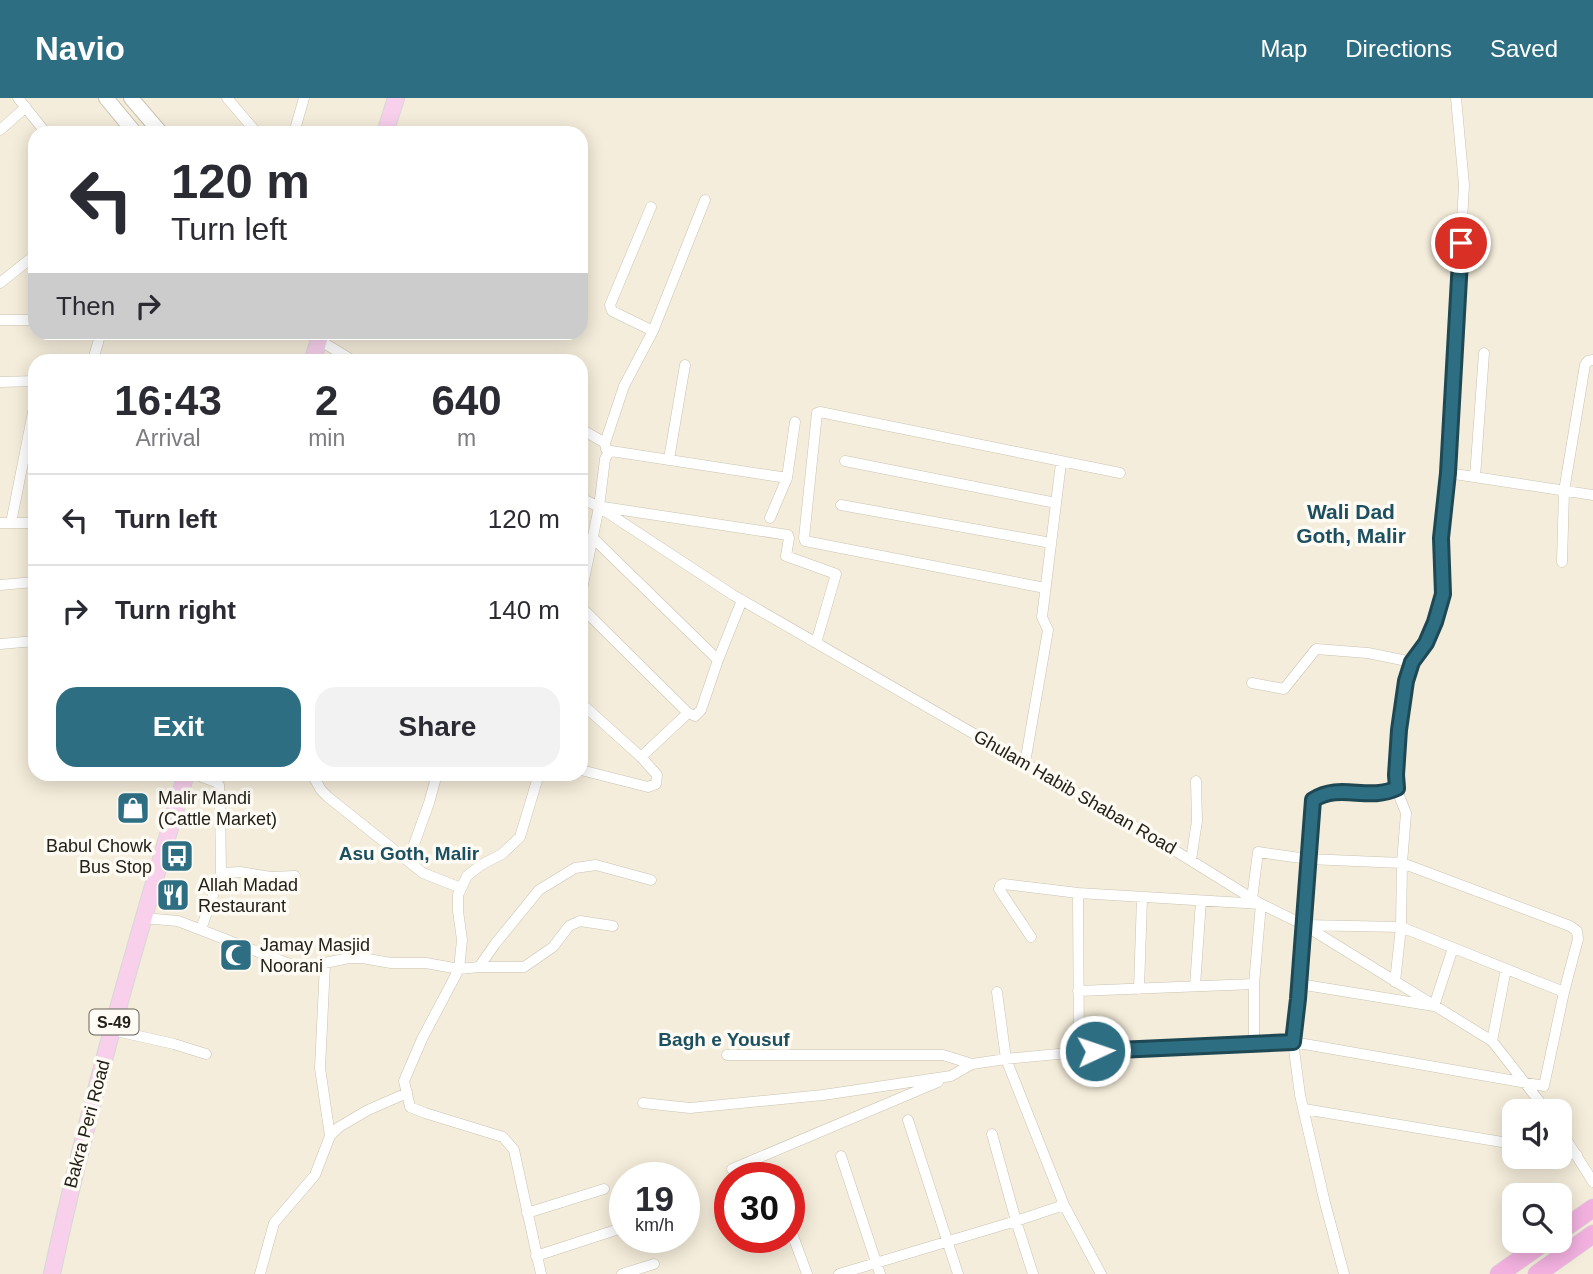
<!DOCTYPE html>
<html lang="en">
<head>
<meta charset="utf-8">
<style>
	:root { --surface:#fff; --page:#f2f2f3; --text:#2b2b33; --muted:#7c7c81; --line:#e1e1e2; --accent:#2e6e82 }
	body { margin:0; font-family:Arial,sans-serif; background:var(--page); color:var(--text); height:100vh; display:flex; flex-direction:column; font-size:26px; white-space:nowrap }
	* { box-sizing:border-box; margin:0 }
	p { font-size:23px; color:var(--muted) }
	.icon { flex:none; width:38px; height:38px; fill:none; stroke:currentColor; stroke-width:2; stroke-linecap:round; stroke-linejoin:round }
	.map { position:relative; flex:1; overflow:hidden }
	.side { position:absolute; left:28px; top:256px; width:560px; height:427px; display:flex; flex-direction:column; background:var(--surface); border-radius:21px; box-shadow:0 4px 18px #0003 }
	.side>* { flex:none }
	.top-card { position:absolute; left:28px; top:28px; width:560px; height:214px; border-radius:21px; box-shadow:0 4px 18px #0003; background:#fff; color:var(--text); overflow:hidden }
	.controls { position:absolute; left:1502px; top:1001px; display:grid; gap:14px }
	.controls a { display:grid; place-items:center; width:70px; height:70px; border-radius:14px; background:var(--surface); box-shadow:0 4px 18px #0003; font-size:35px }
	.speed { position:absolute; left:609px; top:1064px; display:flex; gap:14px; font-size:35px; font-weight:700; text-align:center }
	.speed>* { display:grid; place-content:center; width:91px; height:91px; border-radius:50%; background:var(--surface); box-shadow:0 4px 18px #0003; line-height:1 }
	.speed small { font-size:18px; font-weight:400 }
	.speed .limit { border:10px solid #d22; background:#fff; color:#111 }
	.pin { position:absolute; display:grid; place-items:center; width:60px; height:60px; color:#fff; margin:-30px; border:4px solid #fff; border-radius:50%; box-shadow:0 2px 7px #0007 }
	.me { position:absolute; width:77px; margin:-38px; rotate:87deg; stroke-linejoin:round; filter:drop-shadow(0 0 5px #0008) }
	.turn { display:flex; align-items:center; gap:24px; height:147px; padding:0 28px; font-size:32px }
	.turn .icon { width:91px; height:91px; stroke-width:2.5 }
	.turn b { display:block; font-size:49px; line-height:60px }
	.then { display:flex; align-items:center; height:66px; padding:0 28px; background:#0003; gap:14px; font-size:26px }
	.eta { display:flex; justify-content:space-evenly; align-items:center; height:119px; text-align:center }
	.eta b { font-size:42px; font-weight:800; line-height:49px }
	.cta { display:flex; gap:14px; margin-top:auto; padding:14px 28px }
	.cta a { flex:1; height:80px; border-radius:21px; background:var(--accent); color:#fff; font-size:28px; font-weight:800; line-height:80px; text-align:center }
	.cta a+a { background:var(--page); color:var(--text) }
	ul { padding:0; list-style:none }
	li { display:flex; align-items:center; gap:21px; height:91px; padding:0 28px; border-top:2px solid var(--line) }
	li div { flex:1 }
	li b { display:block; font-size:26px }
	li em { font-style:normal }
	header { display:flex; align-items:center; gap:42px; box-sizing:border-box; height:98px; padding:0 35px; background:var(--accent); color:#fff }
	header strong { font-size:33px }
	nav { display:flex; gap:38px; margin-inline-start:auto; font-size:24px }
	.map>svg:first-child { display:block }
</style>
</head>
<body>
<header>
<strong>Navio</strong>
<nav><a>Map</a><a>Directions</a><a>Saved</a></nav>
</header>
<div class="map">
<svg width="1593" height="1176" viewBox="0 0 1593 1176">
	<rect width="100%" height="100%" fill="#f5eddb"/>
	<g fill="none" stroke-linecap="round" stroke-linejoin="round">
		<defs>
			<path id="street" d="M 18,0 L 46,35
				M 227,0 L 257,35
				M 0,32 L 26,9
				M 294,35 L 304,0
				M 651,109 L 610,207 L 612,213 L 653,233
				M 0,185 L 35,157
				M 0,222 L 35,222
				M 319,242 L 352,262
				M 93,262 L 101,234
				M 0,284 L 35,283
				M 581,331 L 605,345 L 606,351
				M 605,345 L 624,288 L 653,233 L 705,102
				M 669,361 L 685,267
				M 845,363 L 1056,405
				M 1448,375 L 1593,397
				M 1475,379 L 1484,255
				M 581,400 L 599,409 L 733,497 L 1153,739 L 1261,806 L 1304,827 L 1492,943 L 1547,1013
				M 841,407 L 1051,445
				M 603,409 L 788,437 L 789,440 L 786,458 L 836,476 L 816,545
				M 770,420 L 787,380 L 795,324
				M 0,425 L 35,425
				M 11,425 L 35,304
				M 593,440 L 718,562
				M 1562,464 L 1564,393 L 1585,267 L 1588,263 L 1593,262
				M 0,487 L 35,484
				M 1045,490 L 805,443 L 804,440 L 817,315 L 820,314 L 1120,375
				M 581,496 L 599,409 L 605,361 L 608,355 L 611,353 L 787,380
				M 581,509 L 688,615
				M 0,546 L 35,543
				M 1252,585 L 1284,591 L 1316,551 L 1368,555 L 1412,564
				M 581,605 L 641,659 L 657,677 L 656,686 L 648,689 L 581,672
				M 641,659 L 688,615 L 695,618 L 701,612 L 718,562 L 742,502
				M 1025,665 L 1048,532 L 1042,519 L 1061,365
				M 194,676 L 216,684 L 219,687 L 220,701 L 221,775 L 201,831
				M 312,676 L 321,692 L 328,699 L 423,775 L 461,790
				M 539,676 L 520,739 L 502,756 L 481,767 L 467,778 L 458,797 L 458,813 L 462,842 L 459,871 L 422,941 L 404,983 L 410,1009 L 425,1015 L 503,1039 L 514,1052 L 541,1176
				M 1191,762 L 1197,723 L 1196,683
				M 408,763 L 429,705 L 437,676
				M 221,775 L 240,774 L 271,779 L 295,778
				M 1078,795 L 1079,954
				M 143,820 L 178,823 L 300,870 L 349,860 L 362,860 L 391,865 L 426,865 L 459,871 L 479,869 L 495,846 L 539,792 L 575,770 L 596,767 L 651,782
				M 1304,827 L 1401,829 L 1564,894
				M 1031,839 L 999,791 L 1000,788 L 1003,786 L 1078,795 L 1261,806 L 1254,886 L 1254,945
				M 325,866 L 320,970 L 330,1038
				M 479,869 L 524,869 L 553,849 L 569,828 L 580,823 L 613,828
				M 1395,884 L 1401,829 L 1402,765 L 1406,715 L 1398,695 L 1396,677 L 1399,632 L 1406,583 L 1412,564 L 1426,545 L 1435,525 L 1443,496 L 1441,440 L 1448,375 L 1464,87 L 1456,0
				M 1299,886 L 1434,908 L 1453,850
				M 1195,888 L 1201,803
				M 1139,891 L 1142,800
				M 1078,893 L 1254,886
				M 997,894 L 1006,961 L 1064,1107 L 1101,1176
				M 112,932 L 174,946 L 206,956
				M 1492,943 L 1506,871
				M 727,957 L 943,957 L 972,966
				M 643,1005 L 690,1010 L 823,997 L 951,978 L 972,966 L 1006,961 L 1079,954 L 1293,944 L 1544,988 L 1564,894 L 1578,841 L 1577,833 L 1570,828 L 1402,765 L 1308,761 L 1258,754 L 1252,801
				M 1304,1011 L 1514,1046
				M 908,1022 L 958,1176
				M 1559,1030 L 1593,1084
				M 992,1036 L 1016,1123 L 1033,1176
				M 1559,1054 L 1577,1057
				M 841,1058 L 880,1176
				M 732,1071 L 938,984
				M 527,1115 L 604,1091
				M 789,1127 L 807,1176
				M 536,1158 L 625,1129
				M 260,1176 L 274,1125 L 315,1077 L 330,1038 L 339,1029 L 368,1012 L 407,995
				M 622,1176 L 654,1166
				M 839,1176 L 1016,1123 L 1064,1107
				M 1344,1176 L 1325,1105 L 1300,997 L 1293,944 L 1298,901 L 1311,710 L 1313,703 C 1340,684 1368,703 1397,690"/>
			<path id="secondary" d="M 106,0 L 135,35
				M 131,0 L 161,35"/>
			<path id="primary" d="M 385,35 L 396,0
				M 313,262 L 321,234
				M 52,1176 C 88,1007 137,841 186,676"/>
			<path id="highway" d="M 1559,1134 L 1593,1110
				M 1499,1176 L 1546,1143
				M 1537,1176 L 1593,1136"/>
		</defs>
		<use href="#street" stroke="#cac3b1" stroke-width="11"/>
		<use href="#secondary" stroke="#cac3b1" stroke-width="16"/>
		<use href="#primary" stroke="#d7d7d6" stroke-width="18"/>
		<use href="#highway" stroke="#d7d7d6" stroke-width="19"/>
		<use href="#street" stroke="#fff" stroke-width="10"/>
		<use href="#secondary" stroke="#fff" stroke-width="14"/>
		<use href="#primary" stroke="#f8d0ec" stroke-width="16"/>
		<use href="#highway" stroke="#f3b1e0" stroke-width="18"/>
	</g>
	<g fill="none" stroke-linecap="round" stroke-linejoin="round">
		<defs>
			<path id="route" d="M 1095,953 L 1293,944 L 1298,901 L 1313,702 C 1340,684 1368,704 1397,690 L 1396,677 L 1399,632 L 1406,583 L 1412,564 L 1426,545 L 1435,524 L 1443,496 L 1441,440 L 1448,375 L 1461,145"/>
		</defs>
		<use href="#route" stroke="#1e4854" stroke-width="18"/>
		<use href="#route" stroke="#2e6e82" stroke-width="12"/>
	</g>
	<defs>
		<symbol id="shop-square" viewBox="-11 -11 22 22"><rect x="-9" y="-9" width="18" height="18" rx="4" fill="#2e6e82" stroke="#fefbf4"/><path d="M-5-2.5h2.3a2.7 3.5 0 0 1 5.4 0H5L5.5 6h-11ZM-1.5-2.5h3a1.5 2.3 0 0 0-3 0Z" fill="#fff"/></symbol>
		<symbol id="bus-square" viewBox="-11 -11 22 22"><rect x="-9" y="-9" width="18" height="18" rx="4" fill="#2e6e82" stroke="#fefbf4"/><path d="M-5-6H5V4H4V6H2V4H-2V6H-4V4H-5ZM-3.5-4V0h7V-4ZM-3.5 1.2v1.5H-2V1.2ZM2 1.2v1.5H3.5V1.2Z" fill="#fff"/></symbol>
		<symbol id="restaurant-square" viewBox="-11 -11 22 22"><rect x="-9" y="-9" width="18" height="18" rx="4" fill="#2e6e82" stroke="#fefbf4"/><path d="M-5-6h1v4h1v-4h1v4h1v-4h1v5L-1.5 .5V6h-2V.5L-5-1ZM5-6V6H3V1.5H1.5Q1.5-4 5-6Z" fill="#fff"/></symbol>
		<symbol id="mosque-square" viewBox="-11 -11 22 22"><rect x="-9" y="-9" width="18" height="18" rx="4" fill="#2e6e82" stroke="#fefbf4"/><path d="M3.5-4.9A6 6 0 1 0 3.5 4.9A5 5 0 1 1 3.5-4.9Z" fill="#fff"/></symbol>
	</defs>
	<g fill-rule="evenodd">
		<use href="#shop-square" x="114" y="691" width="38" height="38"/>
		<use href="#bus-square" x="158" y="739" width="38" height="38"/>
		<use href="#restaurant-square" x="154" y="778" width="38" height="38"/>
		<use href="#mosque-square" x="217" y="838" width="38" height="38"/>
	</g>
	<g text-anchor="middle" stroke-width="7" stroke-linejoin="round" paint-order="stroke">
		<rect fill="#fefbf4" stroke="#65625b" stroke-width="2" x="89.5" y="911.5" width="49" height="25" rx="5"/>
		<g font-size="16" font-weight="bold" fill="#23201a">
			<text x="114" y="930">S-49</text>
		</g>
		<g font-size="18" fill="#23201a" stroke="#fefbf4">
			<text transform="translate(1075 694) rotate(30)" y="6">Ghulam Habib Shaban Road</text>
			<text transform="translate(87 1026) rotate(-75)" y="6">Bakra Peri Road</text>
		</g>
		<g font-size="18" fill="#23201a" stroke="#fefbf4" text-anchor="start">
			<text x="158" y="706">Malir Mandi<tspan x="158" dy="21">(Cattle Market)</tspan></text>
			<text x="152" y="754" text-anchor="end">Babul Chowk<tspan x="152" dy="21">Bus Stop</tspan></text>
			<text x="198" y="793">Allah Madad<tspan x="198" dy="21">Restaurant</tspan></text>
			<text x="260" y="853">Jamay Masjid<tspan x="260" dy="21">Noorani</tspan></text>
		</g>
		<g font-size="19" font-weight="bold" fill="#1c5060" stroke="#fefbf4">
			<text x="409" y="762">Asu Goth, Malir</text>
			<text x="724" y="948">Bagh e Yousuf</text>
		</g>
		<g font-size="21" font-weight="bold" fill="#1c5060" stroke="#fefbf4">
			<text x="1351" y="421">Wali Dad<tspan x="1351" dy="24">Goth, Malir</tspan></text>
		</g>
	</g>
</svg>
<div class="controls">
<a><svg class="icon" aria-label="sound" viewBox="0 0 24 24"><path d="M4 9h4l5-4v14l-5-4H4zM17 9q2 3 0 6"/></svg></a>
<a><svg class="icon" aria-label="search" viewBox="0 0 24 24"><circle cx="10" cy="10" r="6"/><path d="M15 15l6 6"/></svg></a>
</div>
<div class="speed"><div>19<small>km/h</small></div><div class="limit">30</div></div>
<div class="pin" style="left:1461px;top:145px;background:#d93025"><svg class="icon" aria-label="arrive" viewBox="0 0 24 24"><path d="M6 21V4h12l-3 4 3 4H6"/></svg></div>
<svg class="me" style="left:1095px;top:953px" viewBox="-20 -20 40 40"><circle r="17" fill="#2e6e82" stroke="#fff" stroke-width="3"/><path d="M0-11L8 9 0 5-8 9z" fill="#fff"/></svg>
<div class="top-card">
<div class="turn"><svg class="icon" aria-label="left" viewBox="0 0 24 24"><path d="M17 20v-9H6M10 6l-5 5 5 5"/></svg><div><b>120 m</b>Turn left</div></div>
<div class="then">Then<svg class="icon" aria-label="right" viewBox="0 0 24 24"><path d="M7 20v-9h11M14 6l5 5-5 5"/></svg></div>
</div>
<section class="side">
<div class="eta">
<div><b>16:43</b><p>Arrival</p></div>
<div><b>2</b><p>min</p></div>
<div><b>640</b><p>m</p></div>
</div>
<ul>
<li><svg class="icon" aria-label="left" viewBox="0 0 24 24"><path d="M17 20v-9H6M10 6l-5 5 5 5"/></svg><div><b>Turn left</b></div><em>120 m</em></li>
<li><svg class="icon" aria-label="right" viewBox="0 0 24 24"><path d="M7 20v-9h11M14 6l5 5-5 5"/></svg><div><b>Turn right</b></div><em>140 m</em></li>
</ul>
<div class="cta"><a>Exit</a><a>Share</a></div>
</section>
</div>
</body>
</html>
